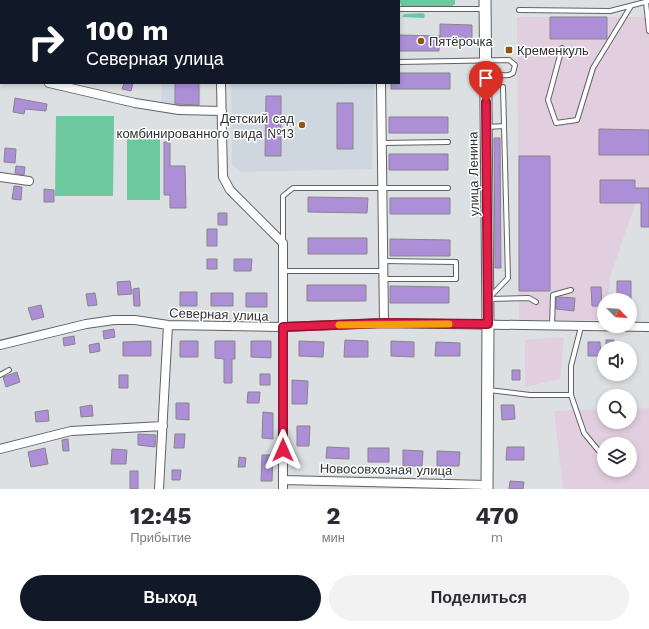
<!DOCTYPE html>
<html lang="ru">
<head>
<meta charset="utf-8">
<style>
	:root { --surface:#fff; --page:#f2f2f3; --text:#2b2b33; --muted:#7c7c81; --accent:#111827 }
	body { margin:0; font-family:"Work Sans",sans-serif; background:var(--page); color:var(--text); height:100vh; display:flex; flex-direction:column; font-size:15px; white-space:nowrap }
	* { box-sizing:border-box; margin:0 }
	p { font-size:13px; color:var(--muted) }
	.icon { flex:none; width:22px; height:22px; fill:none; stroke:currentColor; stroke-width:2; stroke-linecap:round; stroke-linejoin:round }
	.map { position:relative; height:489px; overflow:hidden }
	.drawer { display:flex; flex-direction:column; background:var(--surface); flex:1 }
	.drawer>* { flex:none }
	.hud { position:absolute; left:0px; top:0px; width:400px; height:84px; box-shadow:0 2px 6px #0003; background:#111827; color:#fff; overflow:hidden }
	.needle { width:26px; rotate:115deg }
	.controls { position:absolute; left:597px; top:293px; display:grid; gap:8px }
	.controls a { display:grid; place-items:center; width:40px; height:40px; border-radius:50%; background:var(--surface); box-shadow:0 2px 6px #0003; font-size:20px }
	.pin { position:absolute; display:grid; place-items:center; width:34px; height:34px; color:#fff; margin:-41px -17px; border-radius:50% 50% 50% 0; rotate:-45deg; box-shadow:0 0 4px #0007 }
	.pin .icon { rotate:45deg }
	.me { position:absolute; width:44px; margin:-22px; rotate:0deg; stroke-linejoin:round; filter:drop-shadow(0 0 3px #0008) }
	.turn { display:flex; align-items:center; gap:14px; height:84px; padding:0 20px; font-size:18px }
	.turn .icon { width:52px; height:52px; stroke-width:2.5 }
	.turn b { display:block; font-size:28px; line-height:34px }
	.eta { display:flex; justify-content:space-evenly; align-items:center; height:68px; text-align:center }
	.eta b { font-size:24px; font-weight:700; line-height:28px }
	.button { display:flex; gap:8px; margin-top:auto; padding:8px 20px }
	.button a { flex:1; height:46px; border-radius:24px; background:var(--accent); color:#fff; font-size:16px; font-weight:700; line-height:46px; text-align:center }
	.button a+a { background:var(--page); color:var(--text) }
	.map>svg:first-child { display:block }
</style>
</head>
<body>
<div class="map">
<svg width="649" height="489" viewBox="0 0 649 489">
	<rect width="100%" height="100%" fill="#dde0e3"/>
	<path fill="#ced7e0" d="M 162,83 L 201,83 L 200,106 L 175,107 L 161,101 Z
		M 231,83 L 374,85 L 372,169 L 241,172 L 232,165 Z"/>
	<path fill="#e1cfe0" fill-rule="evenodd" d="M 517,17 L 649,17 L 649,201 L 636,202 L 610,277 L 608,300 L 604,300 L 604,320 L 519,320 Z
		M 564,337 L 560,379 L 525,387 L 525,340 Z
		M 649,408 L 649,489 L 563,489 L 554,411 L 604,409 L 604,422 L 630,422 L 630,409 ZM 604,444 L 630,444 L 630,470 L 604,470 Z"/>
	<path fill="#6dc8a0" d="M 232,0 L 384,0 L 232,1 Z
		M 399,0 L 455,0 L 455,4 L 451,7 L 402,7 Z
		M 423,13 L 425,15 L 424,18 L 402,17 L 404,14 Z
		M 56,116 L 114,116 L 113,196 L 55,196 Z
		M 127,134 L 160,134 L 160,200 L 127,200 Z"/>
	<path fill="#ad8fd8" stroke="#878589" d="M 550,17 L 607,17 L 607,39 L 550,39 Z
		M 440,24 L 472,25 L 472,38 L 440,38 Z
		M 399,35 L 440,36 L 439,51 L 399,51 Z
		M 399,73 L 450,73 L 450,89 L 391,89 L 391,83 L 399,83 Z
		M 124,83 L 133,83 L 131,91 L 122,89 Z
		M 175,83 L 199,83 L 199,105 L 175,104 Z
		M 266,96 L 281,96 L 281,156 L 265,156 Z
		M 15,98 L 47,104 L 46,111 L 25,109 L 24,114 L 13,112 Z
		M 337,103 L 353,103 L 353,149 L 337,149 Z
		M 389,117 L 448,117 L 448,133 L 389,133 Z
		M 599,129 L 649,130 L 649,155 L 599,155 Z
		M 494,138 L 500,138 L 501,268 L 495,268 Z
		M 164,142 L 170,142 L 170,166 L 185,166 L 186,208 L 170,208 L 170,195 L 164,195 Z
		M 5,148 L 16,149 L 15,163 L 4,162 Z
		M 389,154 L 448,154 L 448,170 L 389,170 Z
		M 519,156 L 550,156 L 550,291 L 519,291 Z
		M 16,166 L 25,167 L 24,175 L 15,173 Z
		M 600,180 L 635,180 L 635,188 L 649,188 L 649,227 L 641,227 L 641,203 L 600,203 Z
		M 14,186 L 22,187 L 21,200 L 12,199 Z
		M 44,189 L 54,190 L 54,202 L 44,202 Z
		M 308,197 L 368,198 L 367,213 L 308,212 Z
		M 390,198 L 450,198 L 450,214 L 390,214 Z
		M 218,213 L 227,213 L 227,225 L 218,225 Z
		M 207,229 L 217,229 L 217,246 L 207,246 Z
		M 308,238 L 367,238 L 367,254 L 308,254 Z
		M 390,239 L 450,240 L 450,256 L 390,256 Z
		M 207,259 L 217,259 L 217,269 L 207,269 Z
		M 234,259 L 252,259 L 251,271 L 234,271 Z
		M 130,281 L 132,294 L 118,295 L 117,282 Z
		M 617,281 L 631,281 L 631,300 L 617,300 Z
		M 307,285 L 366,285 L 366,301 L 307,301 Z
		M 390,286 L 449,287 L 449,303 L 390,303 Z
		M 591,287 L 601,287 L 602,306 L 592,306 Z
		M 139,288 L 140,306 L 134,306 L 133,289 Z
		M 180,292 L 197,292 L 197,306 L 180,306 Z
		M 95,293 L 97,305 L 88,306 L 86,294 Z
		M 211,293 L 233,293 L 233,306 L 211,306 Z
		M 246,293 L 267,293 L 267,307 L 246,307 Z
		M 558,297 L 575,298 L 574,311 L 556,309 L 556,298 Z
		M 41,305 L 44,317 L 32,320 L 28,308 Z
		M 114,329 L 115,337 L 104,339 L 103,331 Z
		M 74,336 L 75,344 L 64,346 L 63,338 Z
		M 345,340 L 368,341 L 368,357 L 344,357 Z
		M 606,340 L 614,340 L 614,348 L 606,348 Z
		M 151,341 L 151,356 L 123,356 L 123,342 Z
		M 180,341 L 198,341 L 198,357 L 180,357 Z
		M 215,341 L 235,341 L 235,359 L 232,359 L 232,383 L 224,383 L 224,359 L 215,358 Z
		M 251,341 L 271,341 L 271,358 L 251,357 Z
		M 299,341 L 324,342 L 323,357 L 299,356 Z
		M 391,341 L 414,342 L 414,357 L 391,356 Z
		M 436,342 L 460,343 L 460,356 L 435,356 Z
		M 588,342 L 600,342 L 601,356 L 588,356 Z
		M 99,343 L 100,351 L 90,353 L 89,345 Z
		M 512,370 L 520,370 L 520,380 L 512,380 Z
		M 17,372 L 20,382 L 6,387 L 3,377 Z
		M 260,374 L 270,374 L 270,385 L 260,385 Z
		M 119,375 L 128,375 L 128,388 L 119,388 Z
		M 292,380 L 308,381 L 307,404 L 292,404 Z
		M 248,392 L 260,392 L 259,403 L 247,403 Z
		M 176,403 L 189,403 L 189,420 L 176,419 Z
		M 92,405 L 93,416 L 81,417 L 80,407 Z
		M 501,405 L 514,405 L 515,419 L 502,420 Z
		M 48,410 L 49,421 L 36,422 L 35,412 Z
		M 263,412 L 273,413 L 273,439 L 262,438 Z
		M 297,426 L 310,426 L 309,446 L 297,446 Z
		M 138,434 L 156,435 L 155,447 L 138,445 Z
		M 175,434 L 185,434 L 184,448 L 174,448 Z
		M 68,439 L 69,451 L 63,451 L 62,440 Z
		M 327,447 L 349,448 L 349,459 L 326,458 Z
		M 507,447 L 524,447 L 524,460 L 506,460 Z
		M 45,448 L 48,464 L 31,467 L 28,452 Z
		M 368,448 L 389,448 L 389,462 L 368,462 Z
		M 112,449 L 127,450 L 126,464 L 111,464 Z
		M 403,450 L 423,451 L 422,466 L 403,466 Z
		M 437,451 L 460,452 L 459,466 L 437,466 Z
		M 262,455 L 273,455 L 272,481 L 261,481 Z
		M 239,457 L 246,458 L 245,467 L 238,467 Z
		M 172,470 L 181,470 L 180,480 L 172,480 Z
		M 130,471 L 138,471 L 138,489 L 130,489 Z
		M 510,481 L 524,482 L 523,489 L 509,489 Z"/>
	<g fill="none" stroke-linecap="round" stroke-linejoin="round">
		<defs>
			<path id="lane" d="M 170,0 L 170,1
				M 392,0 L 392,1
				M 646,2 L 649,31
				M 399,9 L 485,9
				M 519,10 L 610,11 L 649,1
				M 562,48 L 548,100 L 556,123 L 577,120 L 593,68 L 631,6
				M 399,62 L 509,60 L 515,65 L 513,73 L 509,75 L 487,76
				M 503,87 L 508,278 L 488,299 L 529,298 L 536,302
				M 487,127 L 504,126
				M 381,143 L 448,142
				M 283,242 L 283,196 L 293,188 L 448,188
				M 383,261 L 456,262 L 456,279 L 383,279
				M 283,271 L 383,271
				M 552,326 L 553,295 L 571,290
				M 581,327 L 571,366 L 571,395 L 584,433 L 598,450
				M 0,375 L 9,370
				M 489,390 L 530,395 L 571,395"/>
			<path id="street" d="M 210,1 L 210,0
				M 0,71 L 1,72
				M 49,83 L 135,103 L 179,110 L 222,111
				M 221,83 L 223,177 L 230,190 L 283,243 L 283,489
				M 381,83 L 384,323
				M 0,177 L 29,181
				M 0,345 L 86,324 L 114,320 L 135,320 L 168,325 L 283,327 L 384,323 L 649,327
				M 0,449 L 71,431 L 163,426
				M 283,480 L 488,485
				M 159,489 L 168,325"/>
			<path id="secondary" d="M 485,0 L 488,324 L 487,489"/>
		</defs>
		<use href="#lane" stroke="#5f6265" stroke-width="6"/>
		<use href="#street" stroke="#5f6265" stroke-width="10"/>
		<use href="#secondary" stroke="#5f6265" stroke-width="13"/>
		<path stroke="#848688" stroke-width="1.5" stroke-dasharray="2 2" stroke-linecap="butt" d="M 308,1 L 308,0"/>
		<use href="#lane" stroke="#fff" stroke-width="4"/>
		<use href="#street" stroke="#fff" stroke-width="8"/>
		<use href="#secondary" stroke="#fff" stroke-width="11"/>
	</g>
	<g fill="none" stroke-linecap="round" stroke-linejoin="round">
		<defs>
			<path id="route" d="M 283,450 L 283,327 L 384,323 L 488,324 L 486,102"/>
		</defs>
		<use href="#route" stroke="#92132f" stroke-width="10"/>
		<use href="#route" stroke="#e11d48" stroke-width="7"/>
		<path stroke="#f59e0b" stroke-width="7" d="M 339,325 L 449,324"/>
	</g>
	<g fill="#905711" stroke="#fff" stroke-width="1.5">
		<circle cx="421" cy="41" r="4"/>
		<rect x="505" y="46" width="8" height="8" rx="2"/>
		<circle cx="302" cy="125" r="4"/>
	</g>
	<g text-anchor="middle" stroke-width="3" stroke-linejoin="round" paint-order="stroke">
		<g font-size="13" fill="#303132" stroke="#fff" text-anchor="start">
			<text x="429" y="46">Пятёрочка</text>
			<text x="517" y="55">Кременкуль</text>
			<text x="294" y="123" text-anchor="end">Детский сад<tspan x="294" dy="15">комбинированного вида №13</tspan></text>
		</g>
		<g font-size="13" fill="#303132" stroke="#fff">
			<text transform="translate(473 174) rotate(-91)" y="5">улица Ленина</text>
			<text transform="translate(219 314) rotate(2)" y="5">Северная улица</text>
			<text transform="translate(386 469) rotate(1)" y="5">Новосовхозная улица</text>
		</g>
	</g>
</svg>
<div class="controls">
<a><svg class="needle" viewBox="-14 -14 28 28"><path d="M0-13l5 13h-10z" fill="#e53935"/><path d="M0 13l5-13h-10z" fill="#7c7c81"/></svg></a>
<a><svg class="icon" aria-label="sound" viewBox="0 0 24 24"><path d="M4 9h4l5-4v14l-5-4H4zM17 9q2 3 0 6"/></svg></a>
<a><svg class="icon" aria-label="search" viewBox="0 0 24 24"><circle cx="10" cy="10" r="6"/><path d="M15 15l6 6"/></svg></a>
<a><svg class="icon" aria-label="layers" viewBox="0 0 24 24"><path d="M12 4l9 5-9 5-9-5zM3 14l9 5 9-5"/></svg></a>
</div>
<div class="pin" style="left:486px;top:102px;background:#d93025"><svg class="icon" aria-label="arrive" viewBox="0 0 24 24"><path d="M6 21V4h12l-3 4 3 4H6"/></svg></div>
<svg class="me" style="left:283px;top:450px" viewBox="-20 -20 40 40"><path d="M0-17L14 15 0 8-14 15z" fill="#e11d48" stroke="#fff" stroke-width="4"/></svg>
<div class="hud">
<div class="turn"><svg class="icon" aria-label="right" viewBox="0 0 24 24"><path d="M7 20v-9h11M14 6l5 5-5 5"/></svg><div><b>100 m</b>Северная улица</div></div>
</div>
</div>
<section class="drawer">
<div class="eta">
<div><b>12:45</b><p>Прибытие</p></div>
<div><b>2</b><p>мин</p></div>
<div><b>470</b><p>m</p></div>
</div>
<div class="button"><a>Выход</a><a>Поделиться</a></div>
</section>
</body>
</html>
